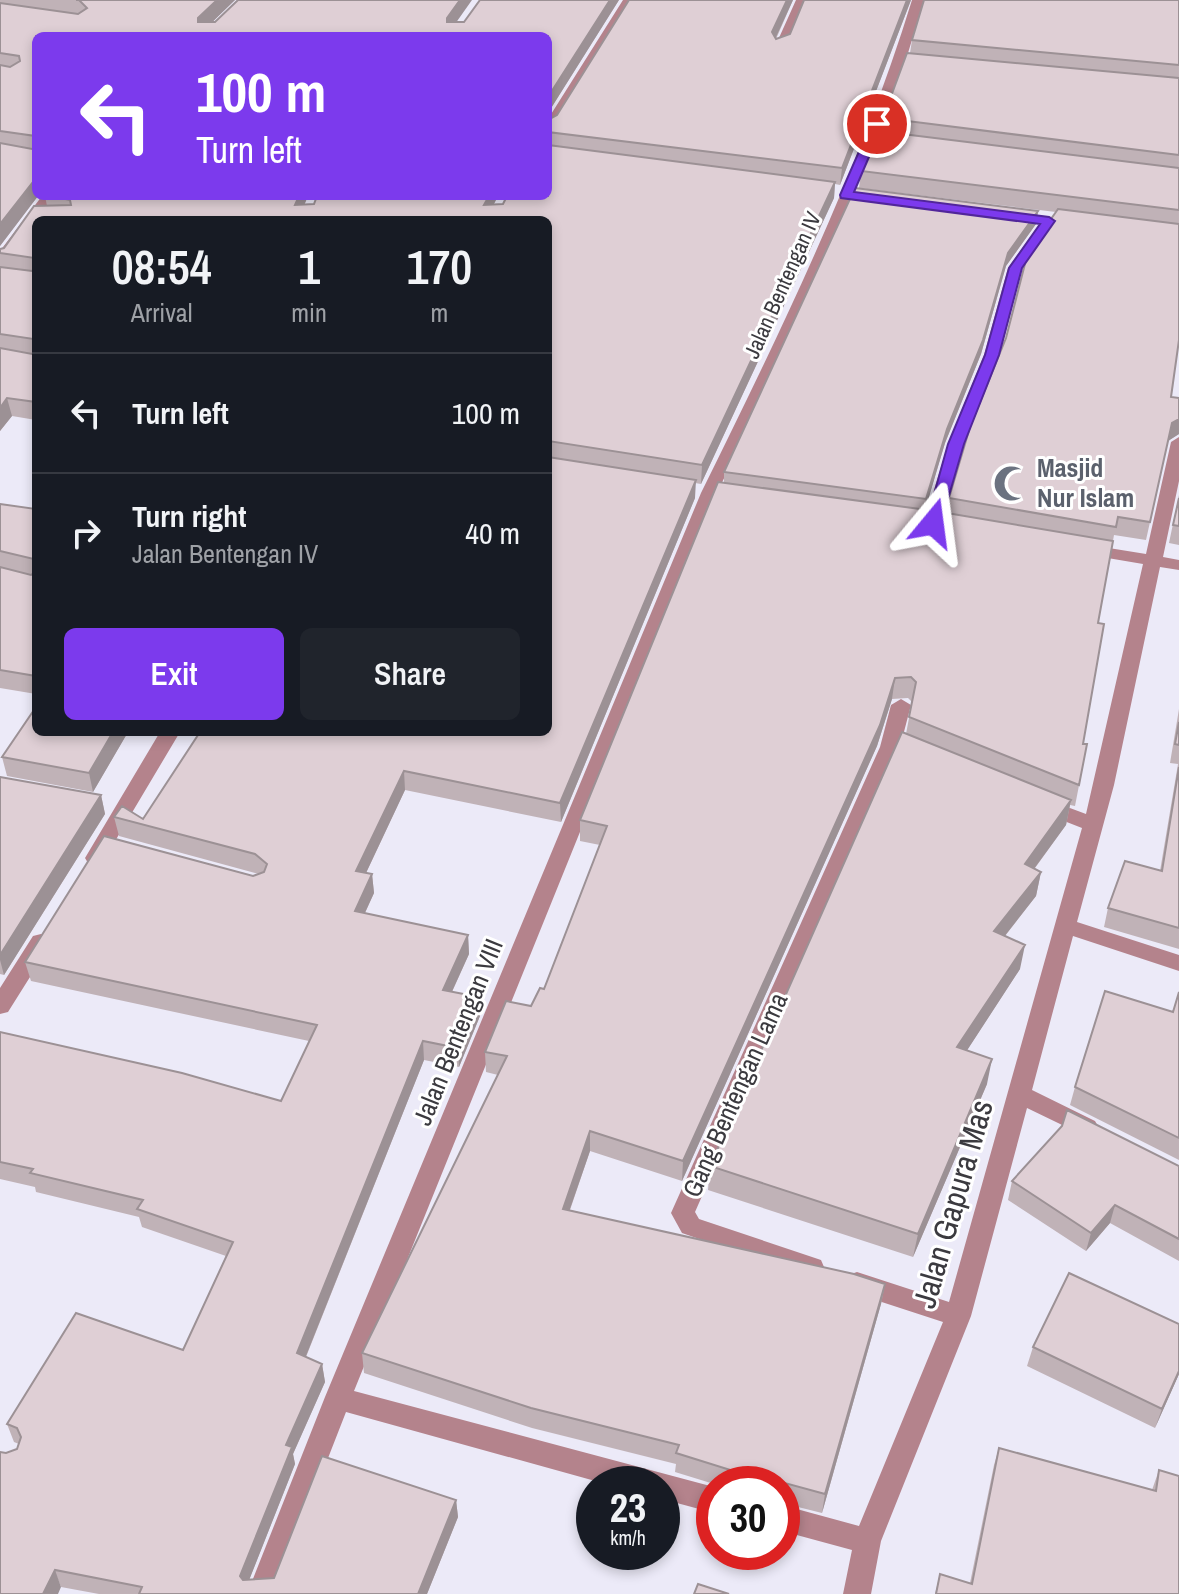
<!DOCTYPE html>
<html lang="en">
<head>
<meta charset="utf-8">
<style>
	:root { --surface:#171b24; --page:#20242c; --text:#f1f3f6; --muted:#9ea1a6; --line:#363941; --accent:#7c3aed }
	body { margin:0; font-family:"Archivo Narrow",sans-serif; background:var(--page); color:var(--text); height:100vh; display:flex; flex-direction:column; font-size:30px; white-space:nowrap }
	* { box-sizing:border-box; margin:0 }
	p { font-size:26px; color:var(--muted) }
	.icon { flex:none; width:44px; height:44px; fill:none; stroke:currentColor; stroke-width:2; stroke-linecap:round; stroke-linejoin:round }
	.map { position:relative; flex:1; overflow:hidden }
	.details { position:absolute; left:32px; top:216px; width:520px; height:520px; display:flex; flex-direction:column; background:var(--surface); border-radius:12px; box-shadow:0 4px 12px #0003 }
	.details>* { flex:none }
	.banner { position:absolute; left:32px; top:32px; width:520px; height:168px; border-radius:12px; box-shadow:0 4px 12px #0003; background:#7c3aed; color:#fff; overflow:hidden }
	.speed { position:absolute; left:576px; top:1466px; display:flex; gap:16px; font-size:40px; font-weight:700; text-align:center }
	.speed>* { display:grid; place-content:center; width:104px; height:104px; border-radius:50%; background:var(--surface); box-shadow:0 4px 12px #0003; line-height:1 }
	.speed small { font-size:20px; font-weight:400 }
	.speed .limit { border:12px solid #d22; background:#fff; color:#111 }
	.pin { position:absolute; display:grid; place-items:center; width:68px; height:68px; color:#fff; margin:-34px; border:4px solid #fff; border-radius:50%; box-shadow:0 2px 8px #0007 }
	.me { position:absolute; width:88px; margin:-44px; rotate:16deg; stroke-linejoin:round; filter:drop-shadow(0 0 6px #0008) }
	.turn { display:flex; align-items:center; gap:28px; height:168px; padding:0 32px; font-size:36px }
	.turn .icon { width:104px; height:104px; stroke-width:2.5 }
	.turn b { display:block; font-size:56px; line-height:68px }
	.eta { display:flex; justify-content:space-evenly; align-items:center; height:136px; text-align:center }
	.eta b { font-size:48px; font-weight:600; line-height:56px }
	.primary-button { display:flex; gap:16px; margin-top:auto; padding:16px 32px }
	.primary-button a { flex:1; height:92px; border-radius:12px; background:var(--accent); color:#fff; font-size:32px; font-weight:600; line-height:92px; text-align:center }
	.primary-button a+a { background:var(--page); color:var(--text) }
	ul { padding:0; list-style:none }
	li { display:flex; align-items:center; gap:24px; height:120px; padding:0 32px; border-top:2px solid var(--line) }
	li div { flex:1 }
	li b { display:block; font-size:30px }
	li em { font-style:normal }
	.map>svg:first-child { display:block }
</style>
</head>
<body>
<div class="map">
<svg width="1179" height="1594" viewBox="0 0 1179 1594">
	<rect width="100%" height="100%" fill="#eceaf8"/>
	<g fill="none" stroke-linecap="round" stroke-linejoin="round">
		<path fill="#b4838c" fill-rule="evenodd" d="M 623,0 L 635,0 L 555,130 L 548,134 L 548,119 Z
			M 796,0 L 808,0 L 786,49 L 776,52 L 774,49 Z
			M 912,0 L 924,0 L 905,63 L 870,154 L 776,369 L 717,493 L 354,1391 L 714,1487 L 714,1513 L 662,1499 L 662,1484 L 606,1484 L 346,1412 L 275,1594 L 247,1594 L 325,1397 L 701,493 C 778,337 861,167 912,0 Z
			M 42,196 L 56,196 L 5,264 L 0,265 L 0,251 Z
			M 1012,212 L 1076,220 L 1083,224 L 1076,228 L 1053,225 L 1022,268 L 1000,355 L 964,444 L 942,523 L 939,527 L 927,527 L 924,523 L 948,444 L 984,355 L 1008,268 L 1040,224 L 1007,219 L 1005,216 Z
			M 1179,437 L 1179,481 L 1163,557 L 1179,560 L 1179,570 L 1160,567 L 1114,785 L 1077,922 L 1179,955 L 1179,971 L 1073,936 L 1032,1090 L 1095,1121 L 1099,1128 L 1095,1135 L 1087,1137 L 1027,1108 L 971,1316 L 881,1541 L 871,1594 L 843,1594 L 852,1550 L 782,1531 L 782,1505 L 859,1526 L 943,1322 L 848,1291 L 845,1283 L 848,1275 L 857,1272 L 949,1302 L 1082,828 L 1036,810 L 1033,805 L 1043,798 L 1086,814 L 1143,564 L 1084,554 L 1075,549 L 1084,544 L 1146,554 L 1171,442 Z
			M 901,699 L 911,705 L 900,747 L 695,1212 L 699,1219 L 821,1260 L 824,1267 L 821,1274 L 812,1278 L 682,1233 L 671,1213 L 880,747 L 891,705 Z
			M 160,732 L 180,732 L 102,863 L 88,863 L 85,858 Z
			M 41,934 L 49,936 L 52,942 L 8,1012 L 0,1014 L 0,988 L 33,936 Z"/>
	</g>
	<path fill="#c0b2b7" d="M 0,0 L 235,0 L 212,22 L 464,22 L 480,0 L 619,0 L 548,113 L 548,36 L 36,36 L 36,196 L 38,196 L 0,246 Z
		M 629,0 L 793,0 L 776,39 L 790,34 L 804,0 L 911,0 L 840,185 L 835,184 L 834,198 L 701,484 L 695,483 L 695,498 L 561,822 L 405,790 L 366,873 L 372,874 L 374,893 L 365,913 L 468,935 L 469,954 L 452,992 L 480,1016 L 459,1067 L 424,1060 L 306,1357 L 322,1364 L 325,1382 L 293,1454 L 295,1464 L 249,1580 L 274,1578 L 456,1500 L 458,1517 L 427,1594 L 99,1594 L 61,1587 L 6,1453 L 17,1449 L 19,1444 L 14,1442 L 7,1424 L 183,1350 L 226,1256 L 142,1227 L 139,1217 L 36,1192 L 35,1187 L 0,1179 L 0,1032 L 281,1101 L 309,1041 L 31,981 L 25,962 L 259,874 L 119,836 L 114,817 L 143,819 L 548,220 L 36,220 L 36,420 L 12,416 L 0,431 L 0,249 L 4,248 L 47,206 L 45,196 L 308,196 L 304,205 L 314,204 L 317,196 L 498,196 L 493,205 L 503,204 L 548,196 L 548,120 L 557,115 Z
		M 1179,0 L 1179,340 L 1171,397 L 1179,398 L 1179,434 L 1168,441 L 1146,540 L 1114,535 L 1098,623 L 1083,744 L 1087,744 L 1075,806 L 1070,805 L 1066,825 L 1035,868 L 1041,872 L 1036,896 L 1005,936 L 1020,969 L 967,1050 L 987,1084 L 913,1257 L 708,1190 L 710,1166 L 906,734 L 912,702 L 908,698 L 892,699 L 877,746 L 682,1181 L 590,1151 L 570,1210 L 885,1284 L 881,1304 L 822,1513 L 782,1503 L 782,1484 L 714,1484 L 675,1472 L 676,1464 L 532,1428 L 364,1373 L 362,1353 L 498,1075 L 486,1072 L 485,1052 L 531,1006 L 544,989 L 600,845 L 580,841 L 580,820 L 724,483 L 724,472 L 1038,211 L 1036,224 L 1006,266 L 981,354 L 945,443 L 925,509 L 947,513 L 949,498 L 1056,212 L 859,188 L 861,171 L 881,131 L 883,118 L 910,53 L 912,40 Z
		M 1179,495 L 1179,545 L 1169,543 Z
		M 0,504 L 36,509 L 36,694 L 0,688 Z
		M 1179,709 L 1179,949 L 1104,927 L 1108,908 L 1160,871 L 1178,764 L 1170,763 Z
		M 128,732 L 93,792 L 7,776 L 2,757 Z
		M 0,777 L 101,795 L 105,814 L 4,975 L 0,974 Z
		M 1179,992 L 1179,1160 L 1070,1105 L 1075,1087 L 1173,1012 Z
		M 1179,1166 L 1179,1261 L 1110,1223 L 1086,1251 L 1008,1200 L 1012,1181 Z
		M 1179,1324 L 1179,1374 L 1155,1428 L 1027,1366 L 1033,1347 Z
		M 999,1448 L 1152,1490 L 1159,1470 L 1179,1594 L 935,1594 L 940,1574 L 970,1583 L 994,1465 Z"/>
	<path fill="#9c9195" d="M 217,0 L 235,0 L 200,34 L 198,18 Z
		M 460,0 L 472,0 L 448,34 L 447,18 Z
		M 610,0 L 619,0 L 548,113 L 548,97 Z
		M 787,0 L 793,0 L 771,48 L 772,32 Z
		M 907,0 L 911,0 L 840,185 L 842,168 Z
		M 36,178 L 36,196 L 38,196 L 0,246 L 0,224 Z
		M 835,182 L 834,198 L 701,484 L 702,465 Z
		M 299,196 L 308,196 L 298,220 L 295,205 Z
		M 489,196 L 498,196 L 486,220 L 484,205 Z
		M 1038,211 L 1036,224 L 1006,266 L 981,354 L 945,443 L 924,514 L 926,499 L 947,429 L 1008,253 Z
		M 7,398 L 12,416 L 0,431 L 0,408 Z
		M 1179,419 L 1179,434 L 1168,441 L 1172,423 Z
		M 696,480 L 695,498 L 561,822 L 560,803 Z
		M 895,678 L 892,699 L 877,746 L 682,1181 L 683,1161 Z
		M 113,732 L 128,732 L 93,792 L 89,773 Z
		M 404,771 L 405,790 L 358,890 L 356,871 Z
		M 101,795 L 105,814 L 4,975 L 0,960 L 0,955 Z
		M 1071,800 L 1066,825 L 1020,888 L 1025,864 Z
		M 1041,872 L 1036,896 L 989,956 L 994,931 Z
		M 372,874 L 374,893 L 357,930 L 355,911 Z
		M 468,935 L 469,954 L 444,1009 L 443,990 Z
		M 1025,945 L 1020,969 L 953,1072 L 957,1047 Z
		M 479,997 L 480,1016 L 459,1067 L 458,1048 Z
		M 423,1041 L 424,1060 L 300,1371 L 297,1353 Z
		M 992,1059 L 987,1084 L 913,1257 L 918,1234 Z
		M 590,1131 L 590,1151 L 563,1229 L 563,1209 Z
		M 1115,1205 L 1110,1223 L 1086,1251 L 1091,1233 Z
		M 885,1284 L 881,1304 L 822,1513 L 825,1494 Z
		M 322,1364 L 325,1382 L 293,1454 L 295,1464 L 244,1593 L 240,1576 L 286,1445 Z
		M 1179,1371 L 1179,1374 L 1155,1428 L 1162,1409 Z
		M 785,1483 L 783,1502 L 782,1503 L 782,1486 Z
		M 456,1500 L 458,1517 L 427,1594 L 418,1594 Z
		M 55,1570 L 61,1587 L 58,1594 L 43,1594 Z"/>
	<path fill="#dfcfd5" stroke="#9c9195" stroke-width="2" d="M 76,0 L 217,0 L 198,18 L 198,22 L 215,22 L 238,0 L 460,0 L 447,18 L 447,22 L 464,22 L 480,0 L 610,0 L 548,97 L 548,36 L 36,36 L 36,178 L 0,224 L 0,143 L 32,149 L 36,146 L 35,136 L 0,131 L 0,65 L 10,67 L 20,61 L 19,56 L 0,53 L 0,3 L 78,14 L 87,8 L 79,0 Z
		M 629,0 L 787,0 L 772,32 L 776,39 L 790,34 L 804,0 L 907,0 L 842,168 L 548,132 L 548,120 L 557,115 Z
		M 924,0 L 1179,0 L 1179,65 L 912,40 Z
		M 907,53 L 1179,78 L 1179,155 L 883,118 Z
		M 878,131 L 1179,168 L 1179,210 L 861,171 Z
		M 548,145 L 835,182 L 702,465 L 548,441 L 548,220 L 36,220 L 36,402 L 7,398 L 0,408 L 0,348 L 32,354 L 35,351 L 34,339 L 0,334 L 0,267 L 32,271 L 35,268 L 35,258 L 0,253 L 0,249 L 4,248 L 34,206 L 71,205 L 70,200 L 52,196 L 299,196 L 295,205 L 314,204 L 317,196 L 489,196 L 484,205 L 503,204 L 507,196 L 548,196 Z
		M 855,188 L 1038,211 L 1008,253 L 983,340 L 947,429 L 926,499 L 724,472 Z
		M 1058,209 L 1179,224 L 1179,340 L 1171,397 L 1179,398 L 1179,419 L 1172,423 L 1150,522 L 1118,517 L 1116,527 L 949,498 L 970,427 L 1006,338 L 1028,252 Z
		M 548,457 L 696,480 L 560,803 L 404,771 L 356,871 L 372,874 L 355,911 L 468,935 L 443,990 L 479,997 L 458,1048 L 423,1041 L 297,1353 L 322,1364 L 286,1445 L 292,1447 L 240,1576 L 243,1580 L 274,1578 L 322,1456 L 456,1500 L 418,1594 L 139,1594 L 142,1587 L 55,1570 L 43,1594 L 0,1594 L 0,1452 L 6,1453 L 17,1449 L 21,1437 L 17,1428 L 7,1424 L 76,1313 L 183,1350 L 233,1242 L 137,1209 L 143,1200 L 30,1173 L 33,1169 L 0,1162 L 0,1032 L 182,1073 L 281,1101 L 317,1025 L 25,962 L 104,836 L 253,876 L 264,872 L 267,864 L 255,854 L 114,817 L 122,806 L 143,819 L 200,732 L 548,732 Z
		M 718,482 L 935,511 L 1113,541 L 1098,623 L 1104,624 L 1083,744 L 1087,744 L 1079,785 L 909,717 L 916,682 L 911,677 L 895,678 L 880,725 L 683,1161 L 590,1131 L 563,1209 L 854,1274 L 885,1284 L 825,1494 L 785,1483 L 782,1486 L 782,1484 L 775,1484 L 676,1453 L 679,1445 L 531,1408 L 362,1353 L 507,1056 L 485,1052 L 506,1001 L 531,1006 L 540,988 L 544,989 L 607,826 L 580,820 Z
		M 1179,498 L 1179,526 L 1173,525 Z
		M 0,504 L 36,509 L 36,676 L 0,670 L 0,567 L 31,575 L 35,572 L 34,559 L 0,551 Z
		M 36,707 L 36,732 L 113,732 L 89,773 L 2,757 Z
		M 1179,722 L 1179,745 L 1175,744 Z
		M 902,732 L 1071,800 L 1025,864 L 1041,872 L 994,931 L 1025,945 L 957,1047 L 992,1059 L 918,1234 L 710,1166 Z
		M 1179,767 L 1179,928 L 1108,908 L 1125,861 L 1162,871 Z
		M 0,777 L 101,795 L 0,955 Z
		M 1105,991 L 1173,1012 L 1179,992 L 1179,1138 L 1075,1087 Z
		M 1067,1110 L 1179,1166 L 1179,1239 L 1115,1205 L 1091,1233 L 1012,1181 L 1062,1126 Z
		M 1069,1273 L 1179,1324 L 1179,1371 L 1162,1409 L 1033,1347 Z
		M 999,1448 L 1156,1491 L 1159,1470 L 1179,1476 L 1179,1594 L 936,1594 L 940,1574 L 972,1584 Z
		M 698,1584 L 729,1594 L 694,1594 Z"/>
	<path fill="#7c3aed" stroke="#51269a" stroke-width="2" d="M 877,120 L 883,124 L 854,192 L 1049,217 L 1055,221 L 1022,268 L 999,355 L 964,444 L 941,523 L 933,528 L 926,523 L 948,444 L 985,355 L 1009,268 L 1040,224 L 841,198 L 840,195 L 871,124 Z"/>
	<defs>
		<symbol id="mosque-bare" viewBox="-9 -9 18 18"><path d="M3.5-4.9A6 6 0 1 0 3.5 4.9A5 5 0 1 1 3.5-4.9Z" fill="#6b7280" stroke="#fff" stroke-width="2.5" paint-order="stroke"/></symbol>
	</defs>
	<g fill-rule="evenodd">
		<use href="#mosque-bare" x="986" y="458" width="51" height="51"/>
	</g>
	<g text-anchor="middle" stroke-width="6" stroke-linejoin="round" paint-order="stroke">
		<g font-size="22" fill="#3b3a3f" stroke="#fff">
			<text transform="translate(782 285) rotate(-66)" y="8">Jalan Bentengan IV</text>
		</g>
		<g font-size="26" font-weight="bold" fill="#5b616d" stroke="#fff" text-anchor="start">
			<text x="1037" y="477">Masjid<tspan x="1037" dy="30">Nur Islam</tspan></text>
		</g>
		<g font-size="26" fill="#3b3a3f" stroke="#fff">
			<text transform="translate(458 1032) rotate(-68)" y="9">Jalan Bentengan VIII</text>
			<text transform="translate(735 1095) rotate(-66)" y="9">Gang Bentengan Lama</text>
		</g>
		<g font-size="32" fill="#3b3a3f" stroke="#fff">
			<text transform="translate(953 1204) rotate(-74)" y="11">Jalan Gapura Mas</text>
		</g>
	</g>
</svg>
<div class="speed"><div>23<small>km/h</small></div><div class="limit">30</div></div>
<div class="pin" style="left:877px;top:124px;background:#d93025"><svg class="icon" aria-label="arrive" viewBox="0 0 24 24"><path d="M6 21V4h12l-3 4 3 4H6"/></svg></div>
<svg class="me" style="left:933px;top:523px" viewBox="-20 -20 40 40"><path d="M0-17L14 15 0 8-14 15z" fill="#7c3aed" stroke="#fff" stroke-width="4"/></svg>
<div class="banner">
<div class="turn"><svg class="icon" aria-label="left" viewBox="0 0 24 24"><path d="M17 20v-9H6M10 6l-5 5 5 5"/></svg><div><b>100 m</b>Turn left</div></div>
</div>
<section class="details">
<div class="eta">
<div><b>08:54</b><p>Arrival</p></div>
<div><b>1</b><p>min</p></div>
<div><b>170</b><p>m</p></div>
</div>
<ul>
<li><svg class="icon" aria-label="left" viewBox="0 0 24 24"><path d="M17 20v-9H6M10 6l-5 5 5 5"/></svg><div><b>Turn left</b></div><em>100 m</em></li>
<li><svg class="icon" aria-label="right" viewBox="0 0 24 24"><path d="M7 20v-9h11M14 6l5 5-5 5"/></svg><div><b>Turn right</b><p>Jalan Bentengan IV</p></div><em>40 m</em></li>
</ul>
<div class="primary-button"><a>Exit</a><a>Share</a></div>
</section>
</div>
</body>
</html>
